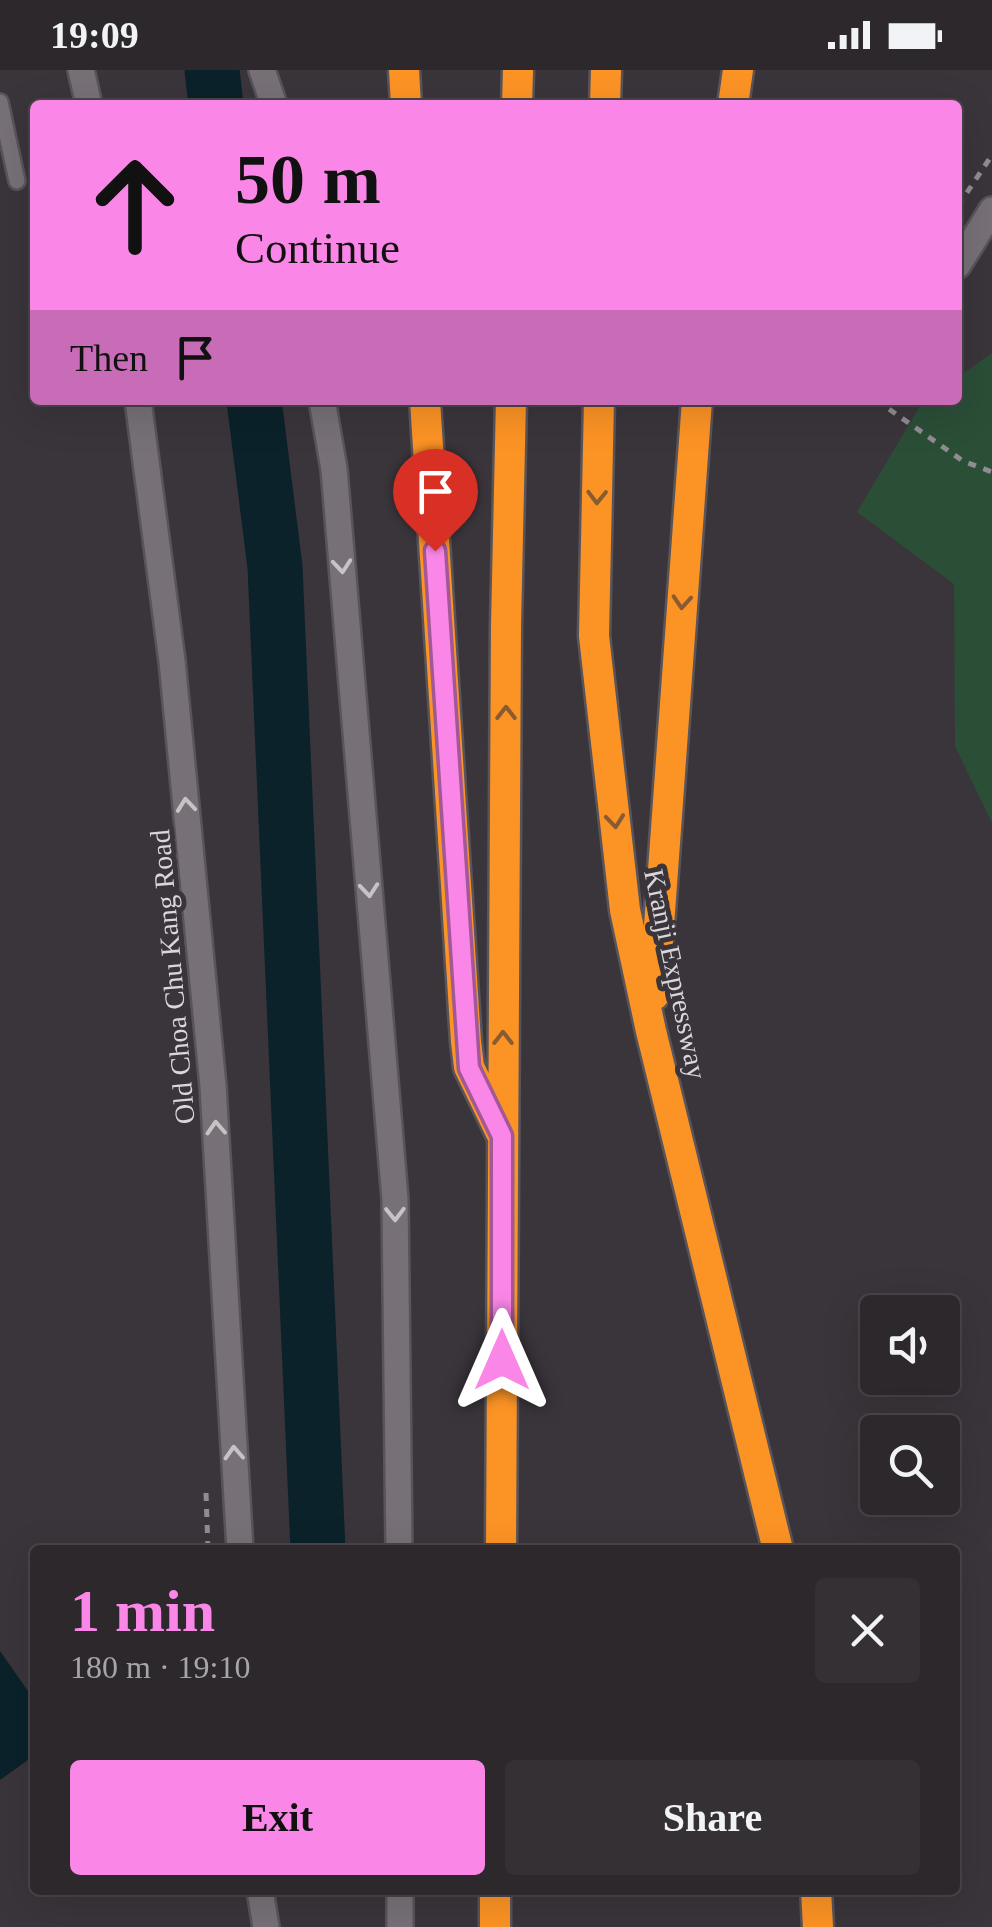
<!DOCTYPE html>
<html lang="en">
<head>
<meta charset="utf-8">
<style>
	:root { --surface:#2c282c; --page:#343034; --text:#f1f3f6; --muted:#a6a6a9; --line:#484448; --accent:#fa87e7 }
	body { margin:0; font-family:Georgia,serif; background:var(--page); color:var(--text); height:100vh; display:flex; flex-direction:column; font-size:38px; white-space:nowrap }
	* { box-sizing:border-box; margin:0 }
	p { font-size:32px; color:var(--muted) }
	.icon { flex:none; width:55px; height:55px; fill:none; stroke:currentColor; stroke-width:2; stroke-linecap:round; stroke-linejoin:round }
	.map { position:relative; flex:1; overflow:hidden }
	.drawer { position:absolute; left:30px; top:1475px; width:930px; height:350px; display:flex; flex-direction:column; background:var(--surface); border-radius:10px; box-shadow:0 10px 40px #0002,0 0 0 2px var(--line) }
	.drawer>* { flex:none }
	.banner { position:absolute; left:30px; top:30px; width:932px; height:305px; border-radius:10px; box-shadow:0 10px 40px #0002,0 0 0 2px var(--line); background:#fa87e7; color:#111; overflow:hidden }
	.buttons { position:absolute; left:860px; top:1225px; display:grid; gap:20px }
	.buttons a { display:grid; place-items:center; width:100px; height:100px; border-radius:10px; background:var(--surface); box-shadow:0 10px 40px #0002,0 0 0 2px var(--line); font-size:50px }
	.pin { position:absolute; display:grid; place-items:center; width:85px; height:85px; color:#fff; margin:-102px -42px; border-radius:50% 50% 50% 0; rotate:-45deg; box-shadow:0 0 10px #0007 }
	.pin .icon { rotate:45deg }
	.me { position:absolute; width:110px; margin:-55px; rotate:0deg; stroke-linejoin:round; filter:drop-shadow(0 0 8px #0008) }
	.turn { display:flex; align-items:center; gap:35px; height:210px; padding:0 40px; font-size:45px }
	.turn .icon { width:130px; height:130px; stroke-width:2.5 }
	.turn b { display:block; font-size:70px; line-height:85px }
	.then { display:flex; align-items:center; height:95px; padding:0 40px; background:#0003; gap:20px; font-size:38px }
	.round { display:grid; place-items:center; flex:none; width:105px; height:105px; border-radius:10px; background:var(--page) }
	.headline { display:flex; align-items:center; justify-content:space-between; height:170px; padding:0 40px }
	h1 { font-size:60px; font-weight:800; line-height:75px; color:var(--accent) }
	.action { display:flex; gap:20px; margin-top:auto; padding:20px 40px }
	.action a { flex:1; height:115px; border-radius:10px; background:var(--accent); color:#111; font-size:40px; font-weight:800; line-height:115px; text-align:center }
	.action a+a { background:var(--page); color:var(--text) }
	.status { display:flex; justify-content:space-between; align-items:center; height:70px; padding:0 50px; background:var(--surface); direction:ltr }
	.status svg { height:28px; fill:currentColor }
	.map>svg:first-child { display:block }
</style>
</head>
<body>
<div class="status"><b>19:09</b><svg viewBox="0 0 49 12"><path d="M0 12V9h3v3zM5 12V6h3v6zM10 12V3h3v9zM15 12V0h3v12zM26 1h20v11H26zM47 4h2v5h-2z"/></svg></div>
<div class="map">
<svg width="992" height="1857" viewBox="0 0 992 1857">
	<rect width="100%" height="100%" fill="#3a353b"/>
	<path fill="#2b4e37" d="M 992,283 L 992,753 L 955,676 L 954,514 L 857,442 L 923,331 L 958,330 L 958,307 Z"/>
	<path fill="#0b222b" d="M 0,1581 L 35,1631 L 35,1685 L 0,1710 Z"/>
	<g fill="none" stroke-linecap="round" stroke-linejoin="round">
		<path stroke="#0b222b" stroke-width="55" d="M 212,0 L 216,35
			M 254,330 L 275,497 L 318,1480"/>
		<defs>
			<path id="lane" d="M 0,32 L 17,111"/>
			<path id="street" d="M 958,195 L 992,140"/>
			<path id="secondary" d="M 81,0 L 89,35
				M 262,0 L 274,35
				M 138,330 L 172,591 L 213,1016 L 240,1480
				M 322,330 L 334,399 L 395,1129 L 399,1480
				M 260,1820 L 266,1857
				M 400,1857 L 400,1820"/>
			<path id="highway" d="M 404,0 L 406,35
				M 517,35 L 518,0
				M 605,35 L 606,0
				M 733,35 L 738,0
				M 425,330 L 466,972 L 469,997 L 501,1063
				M 599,330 L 594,566 L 625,840 L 651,961 L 778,1480
				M 654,925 L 697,330
				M 501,1480 L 506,555 L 511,330
				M 816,1820 L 818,1857
				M 495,1857 L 495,1820"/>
		</defs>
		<use href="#lane" stroke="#58545a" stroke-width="20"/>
		<use href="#street" stroke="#58545a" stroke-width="30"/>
		<use href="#secondary" stroke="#58545a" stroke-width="30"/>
		<use href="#highway" stroke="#58545a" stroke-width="35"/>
		<path stroke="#908c91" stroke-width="5" stroke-dasharray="8 8" stroke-linecap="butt" d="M 958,136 L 992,85
			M 876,330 L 963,391 L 992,402
			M 206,1423 L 208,1480"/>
		<use href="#lane" stroke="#777177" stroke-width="15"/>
		<use href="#street" stroke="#777177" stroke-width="25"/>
		<use href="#secondary" stroke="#777177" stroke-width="25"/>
		<use href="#highway" stroke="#fc9325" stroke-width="30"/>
	</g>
	<defs><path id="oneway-chevron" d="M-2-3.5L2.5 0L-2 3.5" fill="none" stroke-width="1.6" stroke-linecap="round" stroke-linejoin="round" transform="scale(2.5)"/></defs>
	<g stroke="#885b32">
		<use href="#oneway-chevron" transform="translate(597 427) rotate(91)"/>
		<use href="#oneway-chevron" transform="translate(682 532) rotate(94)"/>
		<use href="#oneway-chevron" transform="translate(506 643) rotate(-90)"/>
		<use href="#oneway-chevron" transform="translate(615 751) rotate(84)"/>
		<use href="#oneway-chevron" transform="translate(503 968) rotate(-90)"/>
	</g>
	<g stroke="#c6c3c7">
		<use href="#oneway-chevron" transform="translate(342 496) rotate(85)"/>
		<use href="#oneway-chevron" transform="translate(186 735) rotate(-96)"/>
		<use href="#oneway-chevron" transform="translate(369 820) rotate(85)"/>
		<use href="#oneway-chevron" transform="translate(216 1058) rotate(-93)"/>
		<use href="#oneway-chevron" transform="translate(395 1144) rotate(89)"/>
		<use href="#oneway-chevron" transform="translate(234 1383) rotate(-93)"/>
	</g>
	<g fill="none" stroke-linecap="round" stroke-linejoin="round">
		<defs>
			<path id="route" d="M 435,481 L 469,998 L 502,1066 L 502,1290"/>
		</defs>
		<use href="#route" stroke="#a25896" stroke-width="25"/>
		<use href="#route" stroke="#fa87e7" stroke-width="18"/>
	</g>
	<g text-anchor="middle" stroke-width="10" stroke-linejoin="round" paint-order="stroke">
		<g font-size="28" fill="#dad7db" stroke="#3a353b">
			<text transform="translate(676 904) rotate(78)" y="10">Kranji Expressway</text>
			<text transform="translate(172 907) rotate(-95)" y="10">Old Choa Chu Kang Road</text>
		</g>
	</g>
</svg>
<div class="buttons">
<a><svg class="icon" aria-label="sound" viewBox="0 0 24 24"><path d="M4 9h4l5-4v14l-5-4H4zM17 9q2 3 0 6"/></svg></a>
<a><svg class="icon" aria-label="search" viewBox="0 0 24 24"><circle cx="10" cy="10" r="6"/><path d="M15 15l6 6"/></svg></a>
</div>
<div class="pin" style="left:435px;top:481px;background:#d93025"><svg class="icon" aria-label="arrive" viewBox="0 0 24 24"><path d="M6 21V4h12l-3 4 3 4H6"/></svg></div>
<svg class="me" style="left:502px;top:1290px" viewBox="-20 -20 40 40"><path d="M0-17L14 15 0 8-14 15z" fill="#fa87e7" stroke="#fff" stroke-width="4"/></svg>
<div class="banner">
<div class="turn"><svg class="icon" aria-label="ahead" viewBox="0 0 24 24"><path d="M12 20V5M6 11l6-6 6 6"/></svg><div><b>50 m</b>Continue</div></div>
<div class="then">Then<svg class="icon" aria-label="arrive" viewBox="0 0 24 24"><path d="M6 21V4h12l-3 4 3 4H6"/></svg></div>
</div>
<section class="drawer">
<div class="headline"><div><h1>1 min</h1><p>180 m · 19:10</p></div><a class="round"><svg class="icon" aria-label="close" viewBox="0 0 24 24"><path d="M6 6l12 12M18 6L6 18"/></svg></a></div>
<div class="action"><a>Exit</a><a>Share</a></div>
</section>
</div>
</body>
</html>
